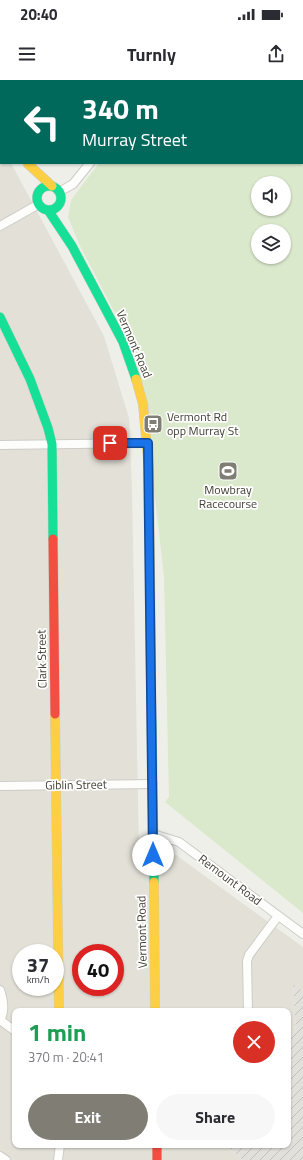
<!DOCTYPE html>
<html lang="en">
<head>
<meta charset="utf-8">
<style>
	:root { --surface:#fff; --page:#f7f7f7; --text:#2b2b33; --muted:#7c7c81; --accent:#807d75 }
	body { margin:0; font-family:"Titillium Web",sans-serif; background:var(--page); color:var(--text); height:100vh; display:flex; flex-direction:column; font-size:15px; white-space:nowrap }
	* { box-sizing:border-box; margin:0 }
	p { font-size:13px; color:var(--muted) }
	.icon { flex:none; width:22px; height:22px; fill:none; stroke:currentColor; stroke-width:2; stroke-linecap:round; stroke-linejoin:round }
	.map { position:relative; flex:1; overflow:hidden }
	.panel { position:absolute; left:12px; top:928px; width:279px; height:140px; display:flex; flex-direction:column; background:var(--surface); border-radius:8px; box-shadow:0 1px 3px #0004 }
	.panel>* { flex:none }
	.guide { position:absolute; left:0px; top:0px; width:303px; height:84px; box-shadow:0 1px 3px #0004; background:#00695c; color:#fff; overflow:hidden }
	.tools { position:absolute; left:251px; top:96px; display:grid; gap:8px }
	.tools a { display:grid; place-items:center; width:40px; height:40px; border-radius:50%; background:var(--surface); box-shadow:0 1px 3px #0004; font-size:20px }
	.speed { position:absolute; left:12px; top:864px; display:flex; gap:8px; font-size:20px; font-weight:700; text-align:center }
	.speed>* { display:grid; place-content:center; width:52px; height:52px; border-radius:50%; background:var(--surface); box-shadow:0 1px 3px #0004; line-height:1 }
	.speed small { font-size:10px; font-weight:400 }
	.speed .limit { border:6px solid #d22; background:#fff; color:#111 }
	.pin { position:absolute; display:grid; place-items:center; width:34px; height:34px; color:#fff; margin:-17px; border-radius:8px; box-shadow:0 2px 6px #0006 }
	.me { position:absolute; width:44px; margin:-22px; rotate:0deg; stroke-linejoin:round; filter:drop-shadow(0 0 3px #0008) }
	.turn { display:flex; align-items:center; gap:14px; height:84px; padding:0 16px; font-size:18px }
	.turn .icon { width:52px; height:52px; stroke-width:2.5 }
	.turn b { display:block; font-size:28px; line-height:34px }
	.round { display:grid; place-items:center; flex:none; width:42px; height:42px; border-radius:21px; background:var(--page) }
	.head { display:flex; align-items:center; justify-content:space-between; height:68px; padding:0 16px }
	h1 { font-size:24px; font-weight:700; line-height:30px; color:#1e9e55 }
	.primary-button { display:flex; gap:8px; margin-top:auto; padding:8px 16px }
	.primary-button a { flex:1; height:46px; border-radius:24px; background:var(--accent); color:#fff; font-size:16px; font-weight:700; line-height:46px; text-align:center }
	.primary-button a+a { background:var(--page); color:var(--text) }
	.status { display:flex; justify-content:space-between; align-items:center; height:28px; padding:0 20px; background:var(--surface); direction:ltr }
	.status svg { height:11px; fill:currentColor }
	header { display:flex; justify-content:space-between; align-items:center; height:52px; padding:0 16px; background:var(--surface); font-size:18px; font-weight:700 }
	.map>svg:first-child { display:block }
</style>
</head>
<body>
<div class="status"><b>20:40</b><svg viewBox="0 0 49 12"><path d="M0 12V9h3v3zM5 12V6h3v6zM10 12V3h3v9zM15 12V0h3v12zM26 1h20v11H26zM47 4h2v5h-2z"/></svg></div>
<header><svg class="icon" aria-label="menu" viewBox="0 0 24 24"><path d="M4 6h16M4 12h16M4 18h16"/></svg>Turnly<svg class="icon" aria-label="share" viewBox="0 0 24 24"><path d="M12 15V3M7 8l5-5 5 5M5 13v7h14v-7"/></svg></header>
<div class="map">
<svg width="303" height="1080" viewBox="0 0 303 1080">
	<defs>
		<pattern id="industrial-furrows" width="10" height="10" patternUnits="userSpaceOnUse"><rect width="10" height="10" fill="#e2e0db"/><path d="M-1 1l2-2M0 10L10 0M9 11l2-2" fill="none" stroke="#c3c1bd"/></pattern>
	</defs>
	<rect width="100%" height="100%" fill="#efefea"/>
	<path fill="#e3e1d7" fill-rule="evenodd" d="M 0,60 L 1,83 L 11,83 L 104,256 L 129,338 L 132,409 L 139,772 L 176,775 L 303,867 L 303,911 L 293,905 L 296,954 L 288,954 L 288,931 L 15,931 L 15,1065 L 226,1065 L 242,1080 L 0,1080 ZM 21,873 L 55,873 L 55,907 L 21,907 ZM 81,873 L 115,873 L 115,907 L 81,907 Z"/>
	<path fill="url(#industrial-furrows)" d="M 293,904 L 303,911 L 303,1080 L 242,1080 L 226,1065 L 288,1065 L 288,954 L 296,953 Z"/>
	<path fill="#dae8cc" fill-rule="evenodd" d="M 173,0 L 303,0 L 303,833 L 165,722 L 169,717 L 164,496 L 143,313 L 119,241 L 80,166 L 68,137 L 71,120 L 99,83 L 302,83 L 302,1 L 172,1 ZM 258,103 L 284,103 L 284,129 L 258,129 ZM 258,151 L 284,151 L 284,177 L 258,177 Z"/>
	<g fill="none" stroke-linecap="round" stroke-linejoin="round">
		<defs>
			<path id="street" d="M 163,1 L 164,0
				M 59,112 L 73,104 L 90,83
				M 0,146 L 39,124
				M 0,365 L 148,363
				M 0,706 L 153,704
				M 153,754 L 179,762 L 303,854
				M 0,910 C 3,919 5,932 0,940
				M 248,931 L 247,881 L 249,875 L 278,836
				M 0,940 L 15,951
				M 0,1076 L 6,1080
				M 58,1080 L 60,1065"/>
			<path id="fast" d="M37 118a12 12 0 1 1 24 0a12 12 0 1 1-24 0Z
				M 48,130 L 72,166 L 123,262 L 136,299
				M 0,237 L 30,299 L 48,348 L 52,364 L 53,459
				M 151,597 L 154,802"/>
			<path id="slow" d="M 0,34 L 1,36
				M 28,84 L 52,106
				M 136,299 L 143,324 L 149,390 L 151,597
				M 55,634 L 59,931
				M 154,802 L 155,931"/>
			<path id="jam" d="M 53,459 L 55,634
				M 157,1065 L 157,1080"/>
		</defs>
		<use href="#street" stroke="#cdccc7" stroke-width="10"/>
		<use href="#fast" stroke="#ceccc1" stroke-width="10"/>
		<use href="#slow" stroke="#ceccc1" stroke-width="10"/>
		<use href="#jam" stroke="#ceccc1" stroke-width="10"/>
		<use href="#street" stroke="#fdfdfc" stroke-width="8"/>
		<use href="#fast" stroke="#16e098" stroke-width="9"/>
		<use href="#slow" stroke="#ffcf43" stroke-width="9"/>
		<use href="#jam" stroke="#f24e42" stroke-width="9"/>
	</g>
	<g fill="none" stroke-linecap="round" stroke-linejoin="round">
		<defs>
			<path id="route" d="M 110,363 L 148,363 L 153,775"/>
		</defs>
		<use href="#route" stroke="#114b97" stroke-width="10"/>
		<use href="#route" stroke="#1a73e8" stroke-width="7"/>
	</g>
	<defs>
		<symbol id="bus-square" viewBox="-11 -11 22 22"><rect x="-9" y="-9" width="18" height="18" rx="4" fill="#807d75" stroke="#fff"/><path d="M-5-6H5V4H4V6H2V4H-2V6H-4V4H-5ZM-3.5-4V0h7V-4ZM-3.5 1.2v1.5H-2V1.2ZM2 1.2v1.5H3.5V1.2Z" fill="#fff"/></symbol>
		<symbol id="stadium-square" viewBox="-11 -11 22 22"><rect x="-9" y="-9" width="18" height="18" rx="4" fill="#807d75" stroke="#fff"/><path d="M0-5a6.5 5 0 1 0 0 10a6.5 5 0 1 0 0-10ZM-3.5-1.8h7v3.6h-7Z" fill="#fff"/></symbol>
	</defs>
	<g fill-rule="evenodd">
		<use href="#bus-square" x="142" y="333" width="22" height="22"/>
		<use href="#stadium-square" x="217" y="380" width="22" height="22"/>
	</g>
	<g text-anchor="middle" stroke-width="3.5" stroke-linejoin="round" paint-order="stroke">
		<g font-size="12" fill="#444036" stroke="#fff">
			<text transform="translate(134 264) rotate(67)" y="4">Vermont Road</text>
			<text transform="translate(42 579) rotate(-91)" y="4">Clark Street</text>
			<text transform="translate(76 705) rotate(-1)" y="4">Giblin Street</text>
			<text transform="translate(230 800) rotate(37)" y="4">Remount Road</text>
			<text transform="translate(142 852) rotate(-91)" y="4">Vermont Road</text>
		</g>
		<g font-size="12" fill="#444036" stroke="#fff" text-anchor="start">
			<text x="167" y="341">Vermont Rd<tspan x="167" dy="14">opp Murray St</tspan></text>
			<text x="228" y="414" text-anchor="middle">Mowbray<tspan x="228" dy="14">Racecourse</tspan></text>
		</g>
	</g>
</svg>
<div class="tools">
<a><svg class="icon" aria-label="sound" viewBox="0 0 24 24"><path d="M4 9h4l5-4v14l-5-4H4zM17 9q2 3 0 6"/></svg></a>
<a><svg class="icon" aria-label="layers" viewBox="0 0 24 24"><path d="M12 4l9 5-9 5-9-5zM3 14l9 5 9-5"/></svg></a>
</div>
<div class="speed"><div>37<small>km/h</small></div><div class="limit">40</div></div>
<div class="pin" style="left:110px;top:363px;background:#d93025"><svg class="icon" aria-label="arrive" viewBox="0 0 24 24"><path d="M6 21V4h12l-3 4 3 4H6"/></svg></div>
<svg class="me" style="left:153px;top:775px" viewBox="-20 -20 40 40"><circle r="19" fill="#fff"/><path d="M0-13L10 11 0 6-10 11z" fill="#1a73e8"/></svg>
<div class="guide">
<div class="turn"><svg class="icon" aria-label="left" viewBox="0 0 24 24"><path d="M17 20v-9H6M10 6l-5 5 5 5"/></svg><div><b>340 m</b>Murray Street</div></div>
</div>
<section class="panel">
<div class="head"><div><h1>1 min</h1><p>370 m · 20:41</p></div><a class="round" style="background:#d93025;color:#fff"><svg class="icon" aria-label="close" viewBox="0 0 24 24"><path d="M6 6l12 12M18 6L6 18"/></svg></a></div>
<div class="primary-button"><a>Exit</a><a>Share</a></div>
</section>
</div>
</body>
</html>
